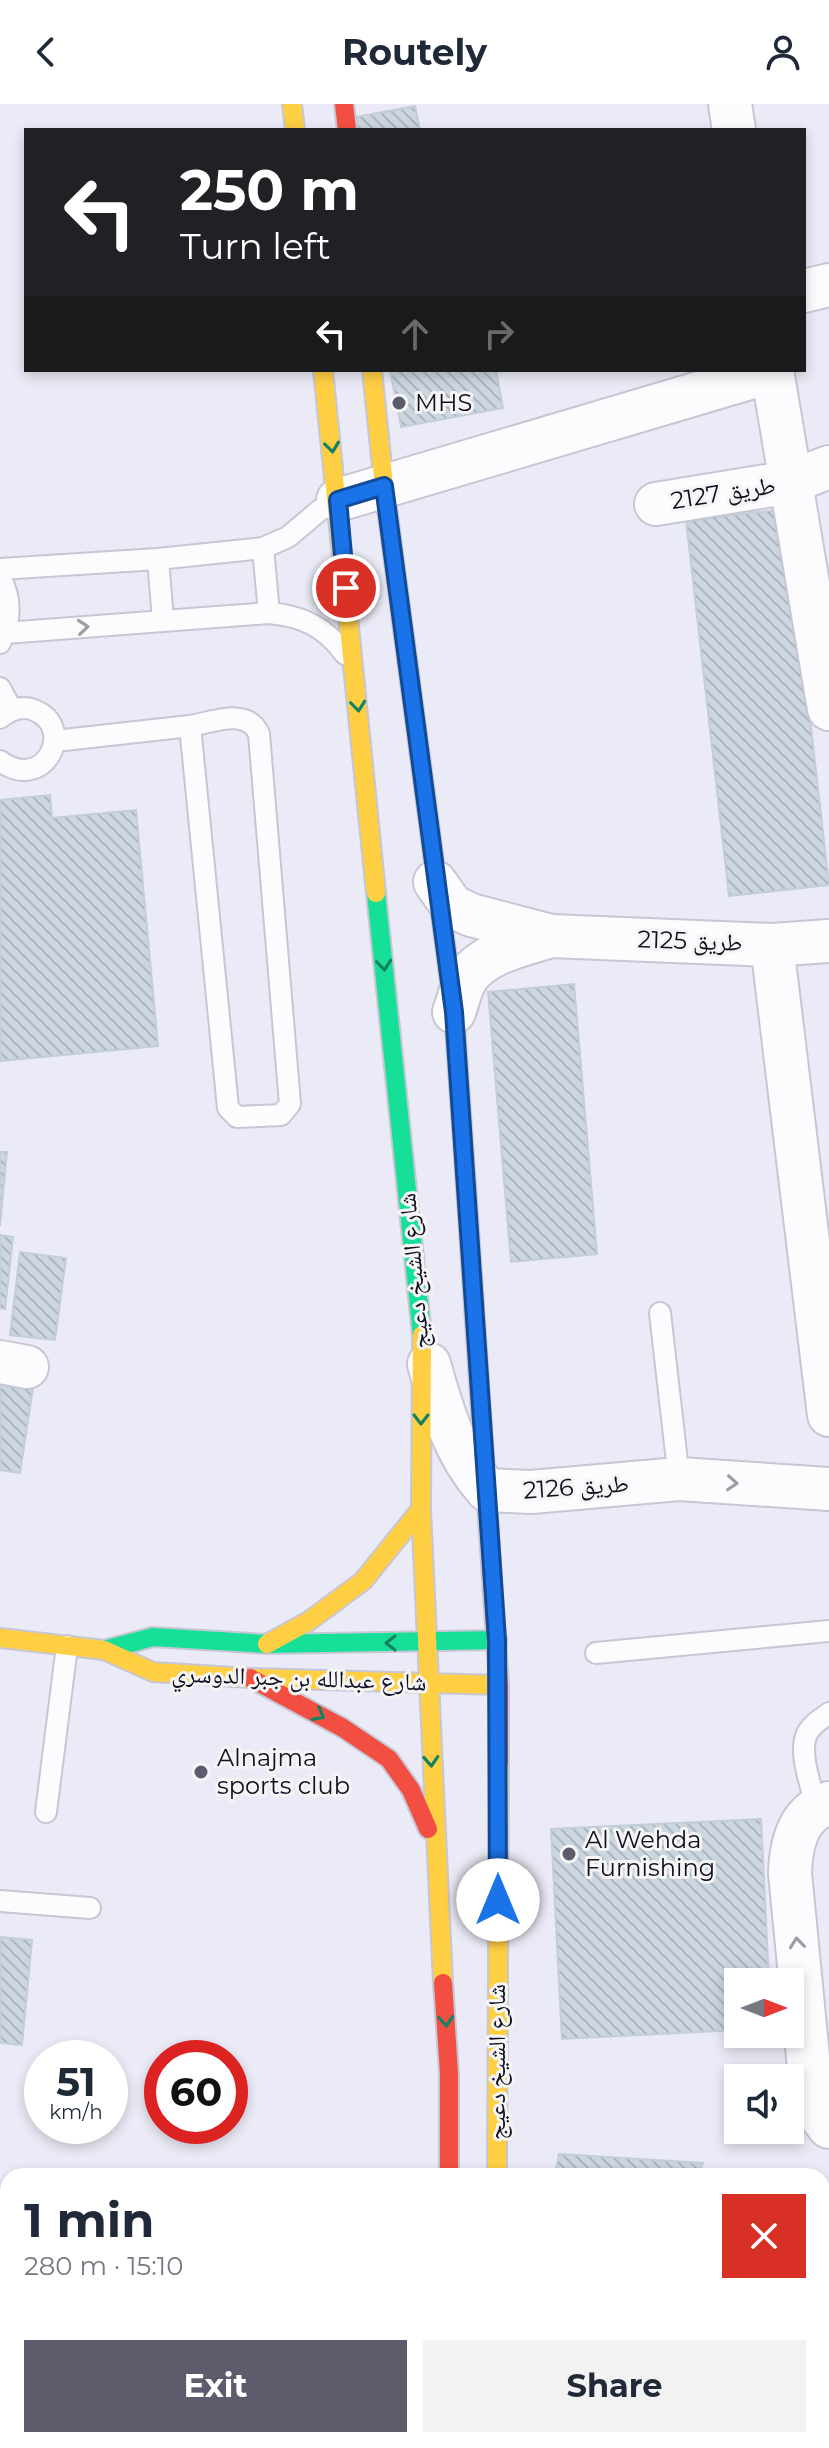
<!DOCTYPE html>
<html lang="en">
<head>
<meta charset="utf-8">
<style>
	:root { --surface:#fff; --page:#f2f2f3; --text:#1f2937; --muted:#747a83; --accent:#5e5c6c }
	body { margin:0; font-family:Montserrat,"Noto Naskh Arabic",sans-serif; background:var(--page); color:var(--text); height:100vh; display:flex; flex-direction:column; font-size:30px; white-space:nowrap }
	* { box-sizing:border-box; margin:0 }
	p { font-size:26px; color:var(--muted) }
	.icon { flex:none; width:44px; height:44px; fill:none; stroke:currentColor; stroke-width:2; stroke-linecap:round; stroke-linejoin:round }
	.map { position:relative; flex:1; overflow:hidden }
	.panel { position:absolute; left:0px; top:2064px; width:830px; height:280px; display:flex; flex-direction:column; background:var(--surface); border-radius:24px 24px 0 0; box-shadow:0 4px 12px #0003 }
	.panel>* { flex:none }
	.top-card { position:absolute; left:24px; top:24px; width:782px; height:244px; border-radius:0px; box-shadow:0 4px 12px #0003; background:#202124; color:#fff; overflow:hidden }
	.needle { width:52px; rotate:90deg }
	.controls { position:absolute; left:724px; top:1864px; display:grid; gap:16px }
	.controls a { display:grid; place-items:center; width:80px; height:80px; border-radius:0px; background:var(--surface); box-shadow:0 4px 12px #0003; font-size:40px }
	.speed { position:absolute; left:24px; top:1936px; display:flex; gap:16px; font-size:40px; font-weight:700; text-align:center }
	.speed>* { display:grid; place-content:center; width:104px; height:104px; border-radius:50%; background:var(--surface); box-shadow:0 4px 12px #0003; line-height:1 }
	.speed small { font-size:20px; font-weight:400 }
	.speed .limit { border:12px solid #d22; background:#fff; color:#111 }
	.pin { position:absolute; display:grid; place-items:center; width:68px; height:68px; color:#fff; margin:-34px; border:4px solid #fff; border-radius:50%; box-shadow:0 2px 8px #0007 }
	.me { position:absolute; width:88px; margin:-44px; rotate:0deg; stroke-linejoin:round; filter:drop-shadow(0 0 6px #0008) }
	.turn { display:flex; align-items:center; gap:28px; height:168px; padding:0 24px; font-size:36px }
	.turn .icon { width:104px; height:104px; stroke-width:2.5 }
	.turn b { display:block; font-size:56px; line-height:68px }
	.lanes { display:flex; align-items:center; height:76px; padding:0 24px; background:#0003; justify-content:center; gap:40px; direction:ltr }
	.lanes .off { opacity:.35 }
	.round { display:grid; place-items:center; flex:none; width:84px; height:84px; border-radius:0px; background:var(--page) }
	.head { display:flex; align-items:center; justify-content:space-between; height:136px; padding:0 24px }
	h1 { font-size:48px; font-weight:700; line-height:60px }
	.action { display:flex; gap:16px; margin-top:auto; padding:16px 24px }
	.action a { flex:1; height:92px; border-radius:0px; background:var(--accent); color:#fff; font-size:32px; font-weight:700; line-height:92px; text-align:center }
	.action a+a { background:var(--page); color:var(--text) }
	header { display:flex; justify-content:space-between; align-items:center; height:104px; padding:0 24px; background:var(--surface); font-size:36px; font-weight:700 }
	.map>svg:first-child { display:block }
</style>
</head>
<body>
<header><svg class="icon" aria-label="back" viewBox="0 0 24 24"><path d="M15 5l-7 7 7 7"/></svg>Routely<svg class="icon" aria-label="person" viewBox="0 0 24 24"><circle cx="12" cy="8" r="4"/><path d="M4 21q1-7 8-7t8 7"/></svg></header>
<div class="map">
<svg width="829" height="2344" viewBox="0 0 829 2344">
	<defs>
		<pattern id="building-back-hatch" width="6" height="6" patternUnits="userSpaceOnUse" patternTransform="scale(2)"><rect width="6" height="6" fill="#cbd6e0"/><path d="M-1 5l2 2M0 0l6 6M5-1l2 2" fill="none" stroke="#adb6c0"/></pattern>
	</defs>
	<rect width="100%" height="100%" fill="#ebebf7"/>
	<path fill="url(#building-back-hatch)" stroke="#c3ced9" stroke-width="2" d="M 415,2 L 420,26 L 358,26 L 356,13 Z
		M 390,266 L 496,266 L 503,304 L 401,323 Z
		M 786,405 L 829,781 L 729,792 L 686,416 Z
		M 50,691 L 52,714 L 136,706 L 158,942 L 0,957 L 0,696 Z
		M 574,880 L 597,1150 L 511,1158 L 488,888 Z
		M 0,1048 L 7,1048 L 0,1122 Z
		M 0,1131 L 13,1133 L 5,1205 L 0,1204 Z
		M 20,1148 L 66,1154 L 55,1236 L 10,1231 Z
		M 0,1279 L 33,1284 L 20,1369 L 0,1366 Z
		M 761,1715 L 769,1878 L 738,1878 L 738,1926 L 562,1935 L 551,1725 Z
		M 0,1833 L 32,1836 L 22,1941 L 0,1939 Z
		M 559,2050 L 703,2059 L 698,2072 L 555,2072 Z
		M 822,2122 L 829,2122 L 829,2260 L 822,2260 Z"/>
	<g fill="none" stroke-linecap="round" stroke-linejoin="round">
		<defs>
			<path id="lane" d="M 263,444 L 269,509
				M 158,455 L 163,516
				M 0,465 L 158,455 L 263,444 L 288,433 L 320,406 L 338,396
				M 0,474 C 12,494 11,518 0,539
				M 5,529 L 269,509 C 303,512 325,523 345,550
				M 0,584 L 12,606
				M 0,614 C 10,606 22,601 34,606 C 77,623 45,690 0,657
				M 55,637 L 190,622 L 228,1004 L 237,1013 L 281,1011 L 290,1000 L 259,630 C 247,603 214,618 190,622
				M 660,1209 L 679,1375
				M 596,1549 L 829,1527
				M 816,1703 C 812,1683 799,1652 806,1632 C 810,1621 820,1616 829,1609
				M 46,1708 L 67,1542
				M 0,1797 L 90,1804"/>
			<path id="street" d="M 730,0 L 734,26
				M 804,187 L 829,181
				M 772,266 L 829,605
				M 338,396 L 773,267
				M 656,400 L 791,378 L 829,363
				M 435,778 L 452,802 L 471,811 L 551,832 L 772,841 L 829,837
				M 772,841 L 829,1311
				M 454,908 C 458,898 460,886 465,877 C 480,849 523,841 551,832
				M 0,1258 L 27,1263
				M 429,1260 C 442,1306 454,1349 487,1386 L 531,1388 L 679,1375 L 829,1385
				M 829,1699 C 798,1709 791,1739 790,1769 L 811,1984 L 815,2005 L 829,2023"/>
			<path id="fast" d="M 415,615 L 454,908 L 468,1111
				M 376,789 L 422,1231
				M 104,1546 L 153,1533 L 267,1540 L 497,1536
				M 822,2279 L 829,2279
				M 822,2315 L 829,2315
				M 444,2336 L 444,2344"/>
			<path id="slow" d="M 292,0 L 295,26
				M 323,266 L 376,789
				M 372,266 L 384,382 L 415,615
				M 422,1231 L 421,1405 L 443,1879
				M 0,1534 L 104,1546 L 153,1568 L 250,1574 L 499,1581
				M 267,1540 L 309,1517 L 363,1477 L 421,1405
				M 497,2072 L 499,1658
				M 494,2336 L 494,2344
				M 587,2344 L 610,2336"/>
			<path id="jam" d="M 344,0 L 347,26
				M 468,1111 L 499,1581 L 499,1658
				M 250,1574 L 343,1624 L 389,1655 L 411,1686 L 428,1725
				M 443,1879 L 449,1969 L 449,2072"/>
		</defs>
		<use href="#lane" stroke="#c7c6d5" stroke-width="24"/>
		<use href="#street" stroke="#c7c6d5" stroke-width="46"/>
		<use href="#fast" stroke="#c7c6d5" stroke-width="22"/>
		<use href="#slow" stroke="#c7c6d5" stroke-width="22"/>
		<use href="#jam" stroke="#c7c6d5" stroke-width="22"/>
		<use href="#lane" stroke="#fcfcfe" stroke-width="20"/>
		<use href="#street" stroke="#fcfcfe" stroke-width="42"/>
		<use href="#fast" stroke="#16e098" stroke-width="18"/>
		<use href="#slow" stroke="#ffcf43" stroke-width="18"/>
		<use href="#jam" stroke="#f24e42" stroke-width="18"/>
	</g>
	<defs><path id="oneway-chevron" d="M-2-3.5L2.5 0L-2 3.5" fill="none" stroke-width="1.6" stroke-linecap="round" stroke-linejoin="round" transform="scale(2)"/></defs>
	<g stroke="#148262">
		<use href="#oneway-chevron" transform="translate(332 343) rotate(83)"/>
		<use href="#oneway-chevron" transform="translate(358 602) rotate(84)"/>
		<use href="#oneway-chevron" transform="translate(384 861) rotate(84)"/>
		<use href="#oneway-chevron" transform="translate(421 1315) rotate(90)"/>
		<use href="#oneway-chevron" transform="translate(391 1539) rotate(180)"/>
		<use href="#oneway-chevron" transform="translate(319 1611) rotate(28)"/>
		<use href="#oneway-chevron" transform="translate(431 1657) rotate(87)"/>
		<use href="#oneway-chevron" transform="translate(446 1917) rotate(86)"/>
	</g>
	<g stroke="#9e9da6">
		<use href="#oneway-chevron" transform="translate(83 523) rotate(-5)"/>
		<use href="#oneway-chevron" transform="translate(732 1379) rotate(4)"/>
		<use href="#oneway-chevron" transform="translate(797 1839) rotate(-96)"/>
	</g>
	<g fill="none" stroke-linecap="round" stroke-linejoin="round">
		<defs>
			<path id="route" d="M 346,484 L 338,396 L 384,382 L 454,908 L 497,1536 L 498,1796"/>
		</defs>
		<use href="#route" stroke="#114b97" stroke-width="20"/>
		<use href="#route" stroke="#1a73e8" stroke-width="14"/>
	</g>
	<g fill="#5e5c6c" stroke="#f5f5f5" stroke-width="3">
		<circle cx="399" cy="299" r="8"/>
		<circle cx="201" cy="1668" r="8"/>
		<circle cx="569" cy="1750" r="8"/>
	</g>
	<g text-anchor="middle" stroke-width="6" stroke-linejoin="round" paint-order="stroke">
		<g font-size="24" fill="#120f21" stroke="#f5f5f5" text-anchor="start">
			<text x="415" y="307">MHS</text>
			<text x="217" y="1662">Alnajma<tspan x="217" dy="28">sports club</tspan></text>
			<text x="585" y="1744">Al Wehda<tspan x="585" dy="28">Furnishing</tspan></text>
		</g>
		<g font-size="24" fill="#120f21" stroke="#f5f5f5">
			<text transform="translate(723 389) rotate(-9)" y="8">طريق 2127</text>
			<text transform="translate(690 837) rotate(2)" y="8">طريق 2125</text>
			<text transform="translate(414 1167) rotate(-95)" y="8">شارع الشيخ دعيج</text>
			<text transform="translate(576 1383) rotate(-4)" y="8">طريق 2126</text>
			<text transform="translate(299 1574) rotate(2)" y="8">شارع عبدالله بن جبر الدوسري</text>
			<text transform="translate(497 1958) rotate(-90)" y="8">شارع الشيخ دعيج</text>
		</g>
	</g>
</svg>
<div class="controls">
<a><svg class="needle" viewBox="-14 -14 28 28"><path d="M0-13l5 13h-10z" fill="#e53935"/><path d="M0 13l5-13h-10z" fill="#747a83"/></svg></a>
<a><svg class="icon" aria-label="sound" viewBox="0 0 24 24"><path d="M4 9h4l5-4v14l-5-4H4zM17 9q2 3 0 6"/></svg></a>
</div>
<div class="speed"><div>51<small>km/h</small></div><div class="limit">60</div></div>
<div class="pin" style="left:346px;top:484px;background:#d93025"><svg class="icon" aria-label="arrive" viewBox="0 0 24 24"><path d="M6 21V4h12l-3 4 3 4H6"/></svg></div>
<svg class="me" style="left:498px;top:1796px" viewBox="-20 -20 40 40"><circle r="19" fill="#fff"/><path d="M0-13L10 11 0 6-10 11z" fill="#1a73e8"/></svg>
<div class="top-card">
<div class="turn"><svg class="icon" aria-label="left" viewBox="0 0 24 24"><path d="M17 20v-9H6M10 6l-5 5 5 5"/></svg><div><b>250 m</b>Turn left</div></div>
<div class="lanes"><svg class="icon" aria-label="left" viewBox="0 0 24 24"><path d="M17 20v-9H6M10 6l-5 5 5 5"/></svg><svg class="icon off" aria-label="ahead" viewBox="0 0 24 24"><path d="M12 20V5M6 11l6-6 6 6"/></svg><svg class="icon off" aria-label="right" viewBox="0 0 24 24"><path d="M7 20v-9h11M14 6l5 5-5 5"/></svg></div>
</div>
<section class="panel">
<div class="head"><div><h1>1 min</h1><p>280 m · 15:10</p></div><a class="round" style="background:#d93025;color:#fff"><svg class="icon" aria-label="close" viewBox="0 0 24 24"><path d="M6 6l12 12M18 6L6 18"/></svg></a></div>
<div class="action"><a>Exit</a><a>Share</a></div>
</section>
</div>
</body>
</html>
